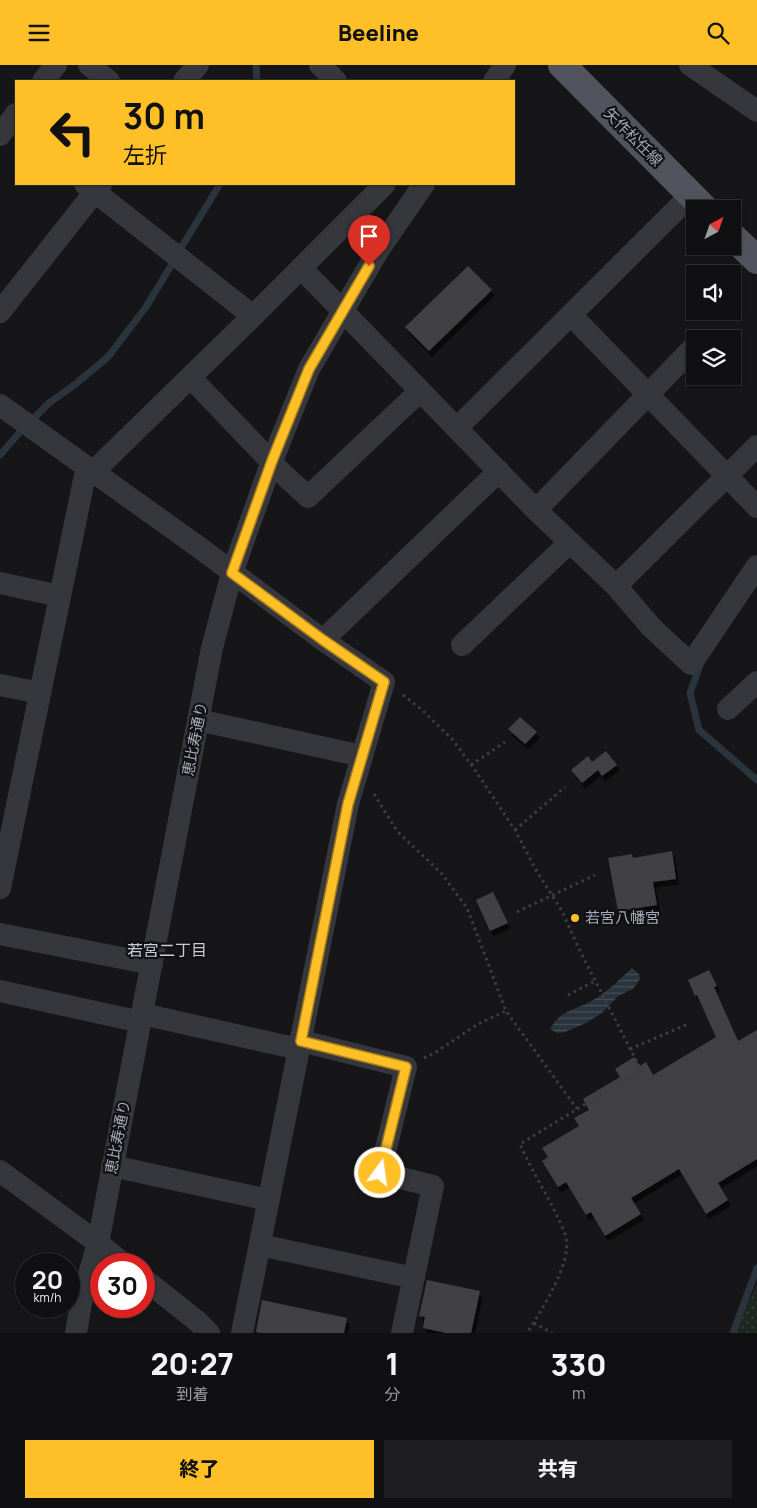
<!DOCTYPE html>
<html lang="ja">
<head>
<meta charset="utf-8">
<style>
	:root { --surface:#101012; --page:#1e1e20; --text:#f1f3f6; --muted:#9c9d9f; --line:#303032; --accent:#ffc027 }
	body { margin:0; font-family:Manrope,"Noto Sans JP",sans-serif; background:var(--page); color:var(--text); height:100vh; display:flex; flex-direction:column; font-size:19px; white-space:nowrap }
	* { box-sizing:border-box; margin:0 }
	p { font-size:16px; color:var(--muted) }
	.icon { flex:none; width:28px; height:28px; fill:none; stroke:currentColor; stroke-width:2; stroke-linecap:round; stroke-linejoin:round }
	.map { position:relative; height:1268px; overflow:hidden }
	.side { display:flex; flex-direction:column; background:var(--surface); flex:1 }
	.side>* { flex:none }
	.guide { position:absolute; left:15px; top:15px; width:500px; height:105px; border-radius:0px; box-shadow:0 1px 4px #0004,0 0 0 1px var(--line); background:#ffc027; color:#111; overflow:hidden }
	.needle { width:32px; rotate:41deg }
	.controls { position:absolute; left:686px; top:135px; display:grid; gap:10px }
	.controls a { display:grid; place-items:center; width:55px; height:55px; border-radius:0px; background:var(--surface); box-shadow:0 1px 4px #0004,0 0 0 1px var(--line); font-size:25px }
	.speed { position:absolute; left:15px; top:1188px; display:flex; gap:10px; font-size:25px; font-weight:700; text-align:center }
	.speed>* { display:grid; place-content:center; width:65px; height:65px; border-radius:50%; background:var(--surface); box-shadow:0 1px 4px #0004,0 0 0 1px var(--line); line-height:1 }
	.speed small { font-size:12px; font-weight:400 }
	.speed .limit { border:8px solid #d22; background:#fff; color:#111 }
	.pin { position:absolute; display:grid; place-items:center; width:42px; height:42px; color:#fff; margin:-51px -21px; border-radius:50% 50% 50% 0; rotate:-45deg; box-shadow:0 0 5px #0007 }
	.pin .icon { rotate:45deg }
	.me { position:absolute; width:55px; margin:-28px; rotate:14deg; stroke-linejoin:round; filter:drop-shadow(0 0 4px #0008) }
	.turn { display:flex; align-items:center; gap:18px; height:105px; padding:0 25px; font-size:22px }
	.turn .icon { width:65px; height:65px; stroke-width:2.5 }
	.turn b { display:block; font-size:35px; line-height:42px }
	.eta { display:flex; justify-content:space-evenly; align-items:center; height:85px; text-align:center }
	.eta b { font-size:30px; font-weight:800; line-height:35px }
	.cta { display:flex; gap:10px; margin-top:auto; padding:10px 25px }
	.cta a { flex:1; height:58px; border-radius:0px; background:var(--accent); color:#111; font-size:20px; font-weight:800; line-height:58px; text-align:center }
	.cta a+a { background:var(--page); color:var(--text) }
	header { display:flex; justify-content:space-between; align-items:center; height:65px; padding:0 25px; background:var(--accent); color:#111; font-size:22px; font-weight:800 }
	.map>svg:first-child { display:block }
</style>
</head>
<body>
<header><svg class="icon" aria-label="menu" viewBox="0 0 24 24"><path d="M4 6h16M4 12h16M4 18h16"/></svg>Beeline<svg class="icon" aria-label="search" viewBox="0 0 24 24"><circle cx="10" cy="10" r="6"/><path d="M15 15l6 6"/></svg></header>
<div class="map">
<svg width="757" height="1268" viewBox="0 0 757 1268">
	<defs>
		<pattern id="park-dots" width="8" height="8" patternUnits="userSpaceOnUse" patternTransform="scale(1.25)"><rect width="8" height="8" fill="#1d261f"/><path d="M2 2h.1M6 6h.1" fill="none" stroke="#3b433d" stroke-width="1.8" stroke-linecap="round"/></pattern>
		<pattern id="water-rules" width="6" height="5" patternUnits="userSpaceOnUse" patternTransform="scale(1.25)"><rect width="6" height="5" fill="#2a343d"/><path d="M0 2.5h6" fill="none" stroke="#464f57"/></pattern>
		<filter id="shadow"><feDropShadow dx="3" dy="5.5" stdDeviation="0" flood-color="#0009"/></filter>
	</defs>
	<rect width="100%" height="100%" fill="#161618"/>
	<path fill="url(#park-dots)" d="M 757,1216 L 757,1268 L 736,1268 L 757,1217 Z"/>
	<path fill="url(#water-rules)" d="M 632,903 L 639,909 L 640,914 L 633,924 L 618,931 L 602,948 L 586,958 L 565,967 L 557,968 L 550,964 C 562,943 578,945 595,934 C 609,925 620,914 632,903 Z"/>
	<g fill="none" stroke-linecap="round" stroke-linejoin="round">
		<path stroke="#2a343d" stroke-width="7" d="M 256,0 L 257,16
			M 181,183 L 220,119
			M 34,353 L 49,338 L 73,321 L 108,292 L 146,242 L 172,199
			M 0,390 L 19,368
			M 700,600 L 690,628 L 699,665 L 757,715
			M 733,1268 L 757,1203"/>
	</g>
	<path fill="#404045" filter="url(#shadow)" d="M 468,201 L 492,225 L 429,286 L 405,262 Z
		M 520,652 L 537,667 L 525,679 L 508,664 Z
		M 606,686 L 617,700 L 602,711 L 598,705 L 582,718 L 571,705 L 588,691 L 592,697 Z
		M 672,786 L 676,814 L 653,817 L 657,840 L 618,846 L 608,793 L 632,789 L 633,793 Z
		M 493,827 L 508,858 L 490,866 L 476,835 Z
		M 709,905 L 717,921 L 714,922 L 738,976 L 757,965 L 757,1094 L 718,1118 L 728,1135 L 706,1149 L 679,1104 L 631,1133 L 641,1149 L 605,1171 L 591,1147 L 586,1150 L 566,1117 L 558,1122 L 542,1096 L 548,1092 L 542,1083 L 579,1061 L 574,1053 L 589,1045 L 583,1034 L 620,1012 L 615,1004 L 634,992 L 640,1001 L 646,997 L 653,1010 L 716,972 L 697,930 L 695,931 L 688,915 Z
		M 427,1215 L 480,1226 L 471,1268 L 446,1268 L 423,1263 L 425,1252 L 419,1251 Z
		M 262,1235 L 347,1253 L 344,1268 L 261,1268 L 256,1267 Z"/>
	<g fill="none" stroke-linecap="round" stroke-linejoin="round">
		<path stroke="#3c3e45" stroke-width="3" stroke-dasharray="2.5 4" stroke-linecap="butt" d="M 403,630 L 422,645 L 452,674 L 475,705 L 515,765 L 537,807 L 562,846 L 580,886 L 641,1005 L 520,1079 C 531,1105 547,1129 559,1155 C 561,1160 565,1167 566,1173 C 572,1198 541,1246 527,1268
			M 471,700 L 505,677
			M 374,729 L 397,766 L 442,809 L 467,843 L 506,946 L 577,1044
			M 515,765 L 565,722
			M 517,847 L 595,810
			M 568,930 L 595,916
			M 630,984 L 688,959
			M 424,993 L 436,987 L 478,959 L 506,946
			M 534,1258 L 552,1268"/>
		<path stroke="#36373d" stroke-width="22" d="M 89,0 L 109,16
			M 320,0 L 336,16
			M 690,0 L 757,46
			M 43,16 L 56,0
			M 184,16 L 198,0
			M 494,16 L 505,0
			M 0,70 L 16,49
			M 85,119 L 253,251
			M 301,203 L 536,445 L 616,521 L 652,563 L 691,599 L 757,501
			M 0,247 L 101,119
			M 571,250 L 757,442
			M 190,312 L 282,408 L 308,432 L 420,326
			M 0,340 L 200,483 L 323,575 L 384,617 L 348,739 L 242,1268
			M 457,363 L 691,130
			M 536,445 L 695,281
			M 0,518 L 60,531
			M 616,521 L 757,381
			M 323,575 L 499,406
			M 462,580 L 570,477
			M 0,620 L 40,628
			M 728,644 L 757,617
			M 198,655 L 362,691
			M 0,823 L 85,410 L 94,406 L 253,251 L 385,119
			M 0,869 L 152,899
			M 0,926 L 141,957
			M 142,949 L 299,984
			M 301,976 L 406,1002 L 380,1108 L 433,1121 L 402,1268
			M 112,1101 L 269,1135
			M 0,1106 L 98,1178 L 124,1199
			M 260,1180 L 414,1213
			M 144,1214 L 197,1256 L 209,1268
			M 76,1268 L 81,1238 L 98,1178 L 212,583 L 232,508 L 272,396 L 309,304 L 378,186 L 424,119"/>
		<path stroke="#52545d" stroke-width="28" d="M 562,0 L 705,144
			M 732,171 L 757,195"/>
	</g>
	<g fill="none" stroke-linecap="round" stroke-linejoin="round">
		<defs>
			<path id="route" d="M 369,201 L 309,304 L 272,396 L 232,508 L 323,575 L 384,617 L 348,739 L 301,976 L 406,1002 L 380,1108"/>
		</defs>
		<use href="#route" stroke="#a67d19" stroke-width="12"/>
		<use href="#route" stroke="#ffc027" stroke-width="9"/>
	</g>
	<circle fill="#ffc027" stroke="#111113" stroke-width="2" cx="575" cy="853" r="5"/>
	<g text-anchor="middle" stroke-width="4.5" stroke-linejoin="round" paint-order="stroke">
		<g font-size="15" fill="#a6abb9" stroke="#111113">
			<text transform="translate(633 72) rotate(45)" y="5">矢作松任線</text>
			<text transform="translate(195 674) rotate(-79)" y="5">恵比寿通り</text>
			<text transform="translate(118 1072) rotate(-79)" y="5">恵比寿通り</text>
		</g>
		<g font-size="15" fill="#a6abb9" stroke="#111113" text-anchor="start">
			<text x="585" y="858">若宮八幡宮</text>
		</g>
		<g font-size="16" fill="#c8cbd5" stroke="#111113">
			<text x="167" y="891">若宮二丁目</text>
		</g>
	</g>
</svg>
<div class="controls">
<a><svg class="needle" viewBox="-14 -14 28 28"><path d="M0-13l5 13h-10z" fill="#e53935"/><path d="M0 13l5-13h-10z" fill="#9c9d9f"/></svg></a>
<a><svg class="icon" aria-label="sound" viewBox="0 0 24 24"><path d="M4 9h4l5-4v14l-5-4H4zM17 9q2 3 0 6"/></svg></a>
<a><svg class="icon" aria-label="layers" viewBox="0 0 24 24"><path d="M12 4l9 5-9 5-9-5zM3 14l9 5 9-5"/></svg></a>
</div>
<div class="speed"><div>20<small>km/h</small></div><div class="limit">30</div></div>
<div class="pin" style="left:369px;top:201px;background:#d93025"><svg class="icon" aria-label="arrive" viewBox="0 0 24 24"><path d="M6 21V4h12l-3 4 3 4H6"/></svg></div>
<svg class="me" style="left:380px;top:1108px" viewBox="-20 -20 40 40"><circle r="17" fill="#ffc027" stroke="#fff" stroke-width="3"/><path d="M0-11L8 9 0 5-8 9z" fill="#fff"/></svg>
<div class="guide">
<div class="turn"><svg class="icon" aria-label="left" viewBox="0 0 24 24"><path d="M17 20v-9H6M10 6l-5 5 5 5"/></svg><div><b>30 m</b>左折</div></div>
</div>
</div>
<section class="side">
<div class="eta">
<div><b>20:27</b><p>到着</p></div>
<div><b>1</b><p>分</p></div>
<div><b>330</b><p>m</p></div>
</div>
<div class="cta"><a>終了</a><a>共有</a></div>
</section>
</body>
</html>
